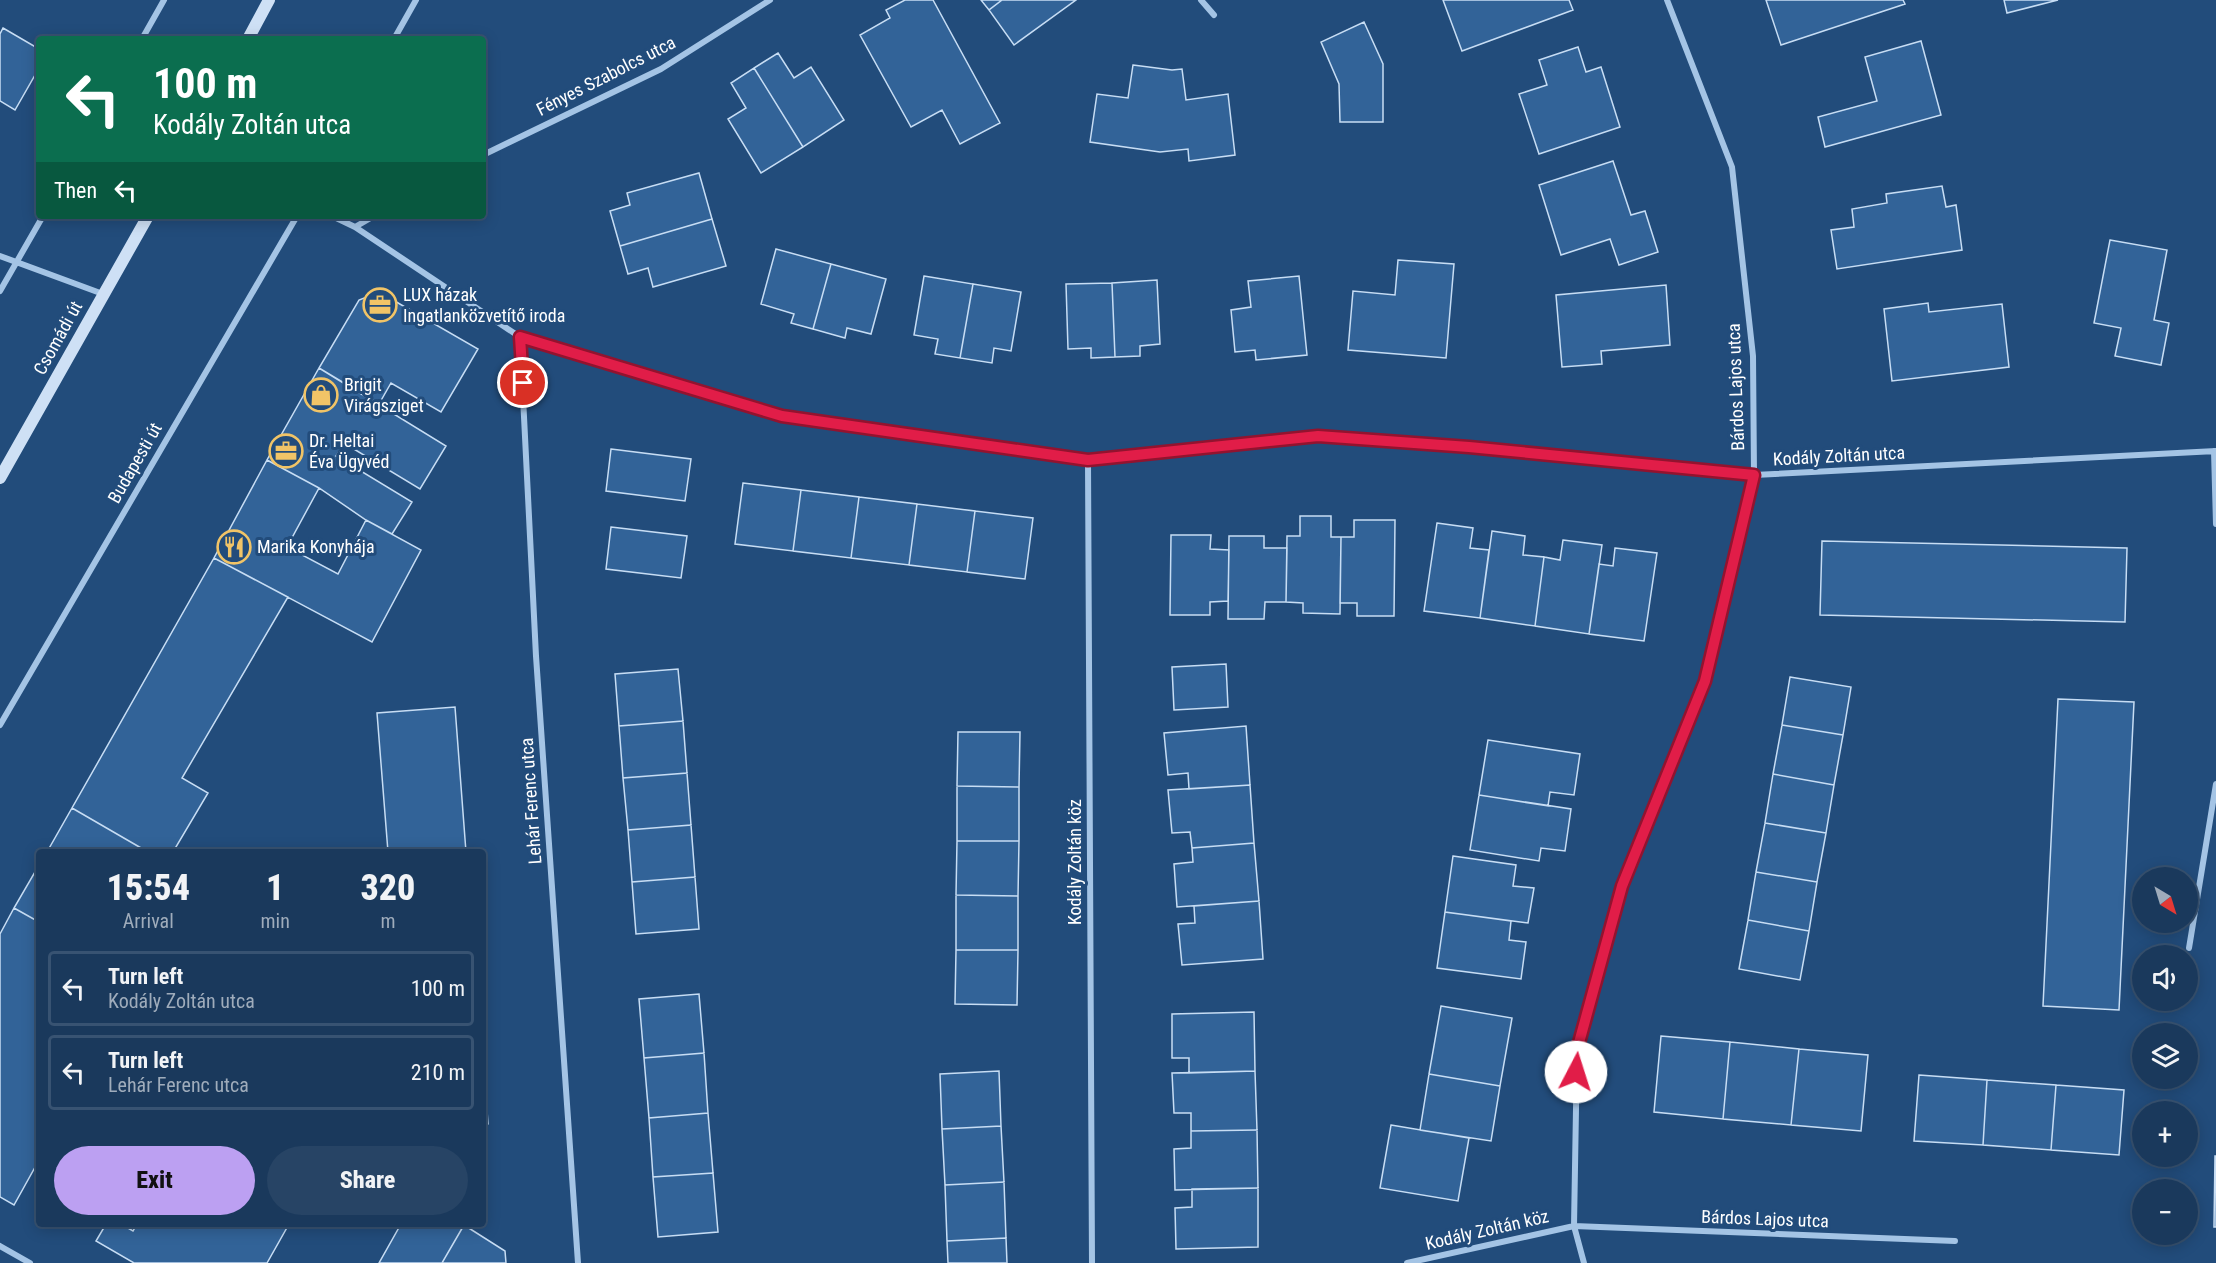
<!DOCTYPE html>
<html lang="en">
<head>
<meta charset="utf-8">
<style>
	:root { --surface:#1a395c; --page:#274465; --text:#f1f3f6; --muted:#9facbb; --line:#385372; --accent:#bca0f2 }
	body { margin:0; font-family:"Roboto Condensed",sans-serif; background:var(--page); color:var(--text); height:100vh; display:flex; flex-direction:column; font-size:22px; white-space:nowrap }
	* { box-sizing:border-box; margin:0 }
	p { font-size:20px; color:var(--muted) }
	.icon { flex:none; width:33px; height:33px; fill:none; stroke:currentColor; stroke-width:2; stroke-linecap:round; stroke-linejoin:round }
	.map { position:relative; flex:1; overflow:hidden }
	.panel { position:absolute; left:36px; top:849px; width:450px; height:378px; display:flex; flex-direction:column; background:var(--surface); border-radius:6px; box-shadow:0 3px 15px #0003,0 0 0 2px var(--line) }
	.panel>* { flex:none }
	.hud { position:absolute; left:36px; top:36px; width:450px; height:183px; border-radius:6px; box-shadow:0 3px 15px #0003,0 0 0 2px var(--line); background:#0b6e4f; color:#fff; overflow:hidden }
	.needle { width:39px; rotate:142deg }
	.buttons { position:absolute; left:2132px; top:867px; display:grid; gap:12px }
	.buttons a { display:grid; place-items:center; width:66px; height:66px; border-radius:50%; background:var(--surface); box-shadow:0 3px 15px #0003,0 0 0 2px var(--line); font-size:30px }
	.pin { position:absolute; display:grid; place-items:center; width:51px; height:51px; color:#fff; margin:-26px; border:3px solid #fff; border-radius:50%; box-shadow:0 2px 6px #0007 }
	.me { position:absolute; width:66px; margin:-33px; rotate:5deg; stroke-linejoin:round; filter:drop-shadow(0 0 4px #0008) }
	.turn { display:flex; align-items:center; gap:21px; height:126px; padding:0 18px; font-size:27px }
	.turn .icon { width:78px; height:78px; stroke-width:2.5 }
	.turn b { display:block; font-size:42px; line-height:51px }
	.then { display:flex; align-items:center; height:57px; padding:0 18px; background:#0003; gap:12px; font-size:22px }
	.eta { display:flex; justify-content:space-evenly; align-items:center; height:102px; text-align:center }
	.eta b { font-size:36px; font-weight:800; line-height:42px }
	.primary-button { display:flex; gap:12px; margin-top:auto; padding:12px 18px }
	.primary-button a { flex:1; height:69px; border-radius:36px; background:var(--accent); color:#111; font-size:24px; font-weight:800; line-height:69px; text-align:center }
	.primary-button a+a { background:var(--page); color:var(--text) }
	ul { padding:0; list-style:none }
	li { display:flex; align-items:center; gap:18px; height:75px; margin:0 12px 9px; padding:0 6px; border:3px solid var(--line); border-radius:6px }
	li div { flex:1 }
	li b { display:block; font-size:22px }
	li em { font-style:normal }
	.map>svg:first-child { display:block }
</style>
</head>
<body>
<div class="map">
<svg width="2216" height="1263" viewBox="0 0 2216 1263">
	<rect width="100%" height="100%" fill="#224c7b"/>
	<path fill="#326398" stroke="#c7ddf4" stroke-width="1.5" d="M 905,0 L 933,0 L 1000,123 L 960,144 L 942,110 L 911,127 L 860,35 L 890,18 L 886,10 Z
		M 981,0 L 1002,0 L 989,10 Z
		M 1002,0 L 1076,0 L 1014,45 L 989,10 Z
		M 1443,0 L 1569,0 L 1573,10 L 1462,51 Z
		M 1766,0 L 1903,0 L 1905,4 L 1781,45 Z
		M 2004,0 L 2058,0 L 2007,13 Z
		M 1364,22 L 1383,64 L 1383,122 L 1340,122 L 1339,84 L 1321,42 Z
		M 3,28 L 39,49 L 39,68 L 15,110 L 0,101 L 0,34 Z
		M 1921,41 L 1941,115 L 1825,147 L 1818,117 L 1877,101 L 1865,57 Z
		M 1578,47 L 1586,72 L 1601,67 L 1620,127 L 1539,154 L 1519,94 L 1547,85 L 1539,60 Z
		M 778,53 L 794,78 L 811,67 L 844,120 L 803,147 L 754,68 Z
		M 1133,65 L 1172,70 L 1182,69 L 1186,100 L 1228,94 L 1235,155 L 1189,161 L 1188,149 L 1160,152 L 1090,142 L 1097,94 L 1128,98 Z
		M 754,68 L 803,147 L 761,173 L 728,119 L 746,108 L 731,83 Z
		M 1613,161 L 1631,215 L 1645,211 L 1658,252 L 1619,265 L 1610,239 L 1561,255 L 1539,185 Z
		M 699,173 L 712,219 L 620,246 L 610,211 L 630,205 L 627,193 Z
		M 1942,186 L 1946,207 L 1956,205 L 1962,250 L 1837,269 L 1831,230 L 1854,227 L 1852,209 L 1887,203 L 1886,194 Z
		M 712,219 L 726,266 L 653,287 L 648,268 L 628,274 L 620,246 Z
		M 2110,240 L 2167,250 L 2154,320 L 2169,323 L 2161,365 L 2115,356 L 2121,328 L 2094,323 Z
		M 776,249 L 831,264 L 813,329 L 791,323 L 794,314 L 761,304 Z
		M 1398,260 L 1454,264 L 1446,358 L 1348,350 L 1353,291 L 1395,295 Z
		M 831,264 L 886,279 L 871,334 L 847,328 L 845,338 L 813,329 Z
		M 924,276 L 973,284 L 960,358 L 935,354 L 938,339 L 914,335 Z
		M 1299,276 L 1307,355 L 1256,360 L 1255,350 L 1235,352 L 1231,310 L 1251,307 L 1248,281 Z
		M 1157,280 L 1160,344 L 1140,346 L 1140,356 L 1115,357 L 1112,283 Z
		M 1112,283 L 1115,357 L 1091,358 L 1091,348 L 1068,349 L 1066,284 Z
		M 973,284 L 1021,292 L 1011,351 L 994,348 L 992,363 L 960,358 Z
		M 1666,285 L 1670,345 L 1601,351 L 1602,364 L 1562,367 L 1556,295 Z
		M 379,292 L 478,349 L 441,412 L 391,383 L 379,404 L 319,368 L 359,300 Z
		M 1928,303 L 1929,312 L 2002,304 L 2009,367 L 1892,381 L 1884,309 Z
		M 319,368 L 446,446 L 420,489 L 344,443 L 336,456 L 412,502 L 392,534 L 366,520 L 319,488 L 267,460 Z
		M 611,449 L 691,459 L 685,501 L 606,491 Z
		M 267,460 L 319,488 L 287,547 L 338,574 L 366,520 L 421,550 L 372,642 L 214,558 Z
		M 743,483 L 801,490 L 793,551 L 735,544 Z
		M 801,490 L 859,497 L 851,558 L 793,551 Z
		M 859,497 L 917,504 L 909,565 L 851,558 Z
		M 917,504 L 975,511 L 967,572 L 909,565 Z
		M 975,511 L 1033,518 L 1025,579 L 967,572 Z
		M 1300,516 L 1331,516 L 1331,537 L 1341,537 L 1340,614 L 1303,613 L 1303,603 L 1286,602 L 1287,536 L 1300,536 Z
		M 1354,520 L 1395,520 L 1394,616 L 1357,616 L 1357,603 L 1340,603 L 1341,537 L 1354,537 Z
		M 1437,523 L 1473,528 L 1470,548 L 1489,550 L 1480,618 L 1424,611 Z
		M 611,527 L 687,536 L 681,578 L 606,569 Z
		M 1492,531 L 1525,536 L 1523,555 L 1544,557 L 1535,626 L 1480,618 Z
		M 1171,535 L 1211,535 L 1210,549 L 1229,550 L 1228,601 L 1210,602 L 1210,615 L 1170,615 Z
		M 1229,536 L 1264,536 L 1264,548 L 1287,548 L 1286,602 L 1265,602 L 1264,619 L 1228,619 Z
		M 1563,540 L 1602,545 L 1589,634 L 1535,626 L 1544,557 L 1560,560 Z
		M 1822,541 L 2127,548 L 2125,622 L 1820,615 Z
		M 1615,548 L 1657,553 L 1644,641 L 1589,634 L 1599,564 L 1613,566 Z
		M 214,558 L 288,597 L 182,778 L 208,793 L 173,852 L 148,852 L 72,808 Z
		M 1226,664 L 1228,707 L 1174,710 L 1172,667 Z
		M 678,669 L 683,721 L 619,726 L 615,674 Z
		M 1790,677 L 1851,687 L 1843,735 L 1782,725 Z
		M 2058,699 L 2134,702 L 2119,1010 L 2043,1006 Z
		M 455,707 L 466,852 L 383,852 L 388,852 L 377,713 Z
		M 683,721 L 687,773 L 623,778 L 619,726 Z
		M 1782,725 L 1843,735 L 1834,785 L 1773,774 Z
		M 1246,726 L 1250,785 L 1189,789 L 1188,773 L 1168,775 L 1164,733 Z
		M 958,732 L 1020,732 L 1019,787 L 957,786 Z
		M 1488,740 L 1580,754 L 1574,795 L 1550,792 L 1548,806 L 1479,795 Z
		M 687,773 L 691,825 L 628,830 L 623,778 Z
		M 1773,774 L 1834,785 L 1826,833 L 1765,823 Z
		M 1250,785 L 1254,843 L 1192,848 L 1190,832 L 1172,833 L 1168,790 Z
		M 957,786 L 1019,787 L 1019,841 L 957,841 Z
		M 1479,795 L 1571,809 L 1565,851 L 1541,848 L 1539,861 L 1470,850 Z
		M 72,808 L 148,852 L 47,852 Z
		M 1765,823 L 1826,833 L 1817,882 L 1756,872 Z
		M 691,825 L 695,877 L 632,882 L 628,830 Z
		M 957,841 L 1019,841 L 1018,896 L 956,895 Z
		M 1254,843 L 1259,901 L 1177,907 L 1174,864 L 1193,862 L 1192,848 Z
		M 1453,856 L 1516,865 L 1513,886 L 1534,888 L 1528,923 L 1445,912 Z
		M 39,865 L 39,922 L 14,908 Z
		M 1756,872 L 1817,882 L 1809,931 L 1748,920 Z
		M 695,877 L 699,929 L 636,934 L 632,882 Z
		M 956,895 L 1018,896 L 1018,950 L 956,950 Z
		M 1259,901 L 1263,959 L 1182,965 L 1178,924 L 1195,923 L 1194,906 Z
		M 14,908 L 39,922 L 39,1160 L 14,1205 L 0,1197 L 0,934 Z
		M 1445,912 L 1511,921 L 1509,940 L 1526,942 L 1521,979 L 1437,968 Z
		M 1748,920 L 1809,931 L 1800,980 L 1739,969 Z
		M 956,950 L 1018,950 L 1017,1005 L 955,1004 Z
		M 699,994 L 704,1053 L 644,1058 L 639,999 Z
		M 1441,1006 L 1512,1018 L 1500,1086 L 1429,1074 Z
		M 1254,1012 L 1255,1071 L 1189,1073 L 1189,1058 L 1172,1058 L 1172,1014 Z
		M 1661,1036 L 1730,1042 L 1723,1119 L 1654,1112 Z
		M 1730,1042 L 1799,1049 L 1791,1125 L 1723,1119 Z
		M 1799,1049 L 1868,1055 L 1861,1131 L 1791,1125 Z
		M 704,1053 L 708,1113 L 649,1118 L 644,1058 Z
		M 483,1057 L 488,1124 L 483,1125 Z
		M 999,1071 L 1001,1126 L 942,1129 L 940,1074 Z
		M 1255,1071 L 1257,1130 L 1191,1131 L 1191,1113 L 1174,1113 L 1172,1073 Z
		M 1429,1074 L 1500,1086 L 1491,1141 L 1420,1130 Z
		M 1919,1075 L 1987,1080 L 1983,1145 L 1914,1141 Z
		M 1987,1080 L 2056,1085 L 2051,1150 L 1983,1145 Z
		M 2056,1085 L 2124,1090 L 2119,1155 L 2051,1150 Z
		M 708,1113 L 713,1173 L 653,1177 L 649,1118 Z
		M 1391,1125 L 1469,1138 L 1458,1201 L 1380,1188 Z
		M 1001,1126 L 1004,1182 L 945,1185 L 942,1129 Z
		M 1257,1130 L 1258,1188 L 1175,1190 L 1174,1149 L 1191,1148 L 1191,1131 Z
		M 2215,1156 L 2216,1156 L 2216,1227 L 2214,1227 Z
		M 713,1173 L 718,1232 L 658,1237 L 653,1177 Z
		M 1004,1182 L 1006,1238 L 947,1241 L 945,1185 Z
		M 1258,1188 L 1258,1247 L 1176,1249 L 1175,1208 L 1192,1207 L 1192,1189 Z
		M 106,1224 L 121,1224 L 133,1231 L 137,1224 L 289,1224 L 267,1263 L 134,1263 L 96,1241 Z
		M 401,1224 L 461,1224 L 464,1225 L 442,1263 L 379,1263 Z
		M 464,1225 L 505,1251 L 506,1263 L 442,1263 Z
		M 1006,1238 L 1007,1263 L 948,1263 L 947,1241 Z"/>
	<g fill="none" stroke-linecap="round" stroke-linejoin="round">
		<path stroke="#a4c4e5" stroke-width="6" d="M 1201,0 L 1214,15
			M 142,39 L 164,0
			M 394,39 L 416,0
			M 483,155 L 661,69 L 770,0
			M 332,216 L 355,227 L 520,337 L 782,416 L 1088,461 L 1318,436 L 1469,447 L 1754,475 L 2216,451
			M 355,227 L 374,216
			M 0,256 L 103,294
			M 0,291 L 43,216
			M 520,337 L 536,656 L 578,1263
			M 2214,451 L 2216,524
			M 1088,461 L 1092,1263
			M 0,725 L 297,216
			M 2189,948 L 2216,784
			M 0,1246 L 30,1263
			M 1407,1263 L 1574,1226 L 1955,1241
			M 1584,1263 L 1574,1226 L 1577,1050 L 1622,886 L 1705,681 L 1754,475 L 1753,356 L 1732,167 L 1667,0"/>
		<path stroke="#cee0f5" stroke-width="12" d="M 248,39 L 269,0
			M 0,478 L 148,216"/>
	</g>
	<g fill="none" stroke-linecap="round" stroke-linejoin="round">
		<defs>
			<path id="route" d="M 523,383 L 520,337 L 782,416 L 1088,460 L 1318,436 L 1469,447 L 1754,475 L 1705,681 L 1622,886 L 1577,1050 L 1576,1072"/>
		</defs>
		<use href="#route" stroke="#92132f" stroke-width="15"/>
		<use href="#route" stroke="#e11d48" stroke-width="10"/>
	</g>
	<defs>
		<symbol id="office-ring" viewBox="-11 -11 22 22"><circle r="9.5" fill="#224c7b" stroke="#f1c467" stroke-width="1.5"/><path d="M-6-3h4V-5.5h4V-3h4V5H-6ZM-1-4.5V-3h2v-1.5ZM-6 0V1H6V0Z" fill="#f1c467"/></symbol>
		<symbol id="shop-ring" viewBox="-11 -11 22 22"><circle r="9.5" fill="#224c7b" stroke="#f1c467" stroke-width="1.5"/><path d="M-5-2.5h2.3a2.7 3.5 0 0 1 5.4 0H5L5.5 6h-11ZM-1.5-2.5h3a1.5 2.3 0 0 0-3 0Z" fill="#f1c467"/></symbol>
		<symbol id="restaurant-ring" viewBox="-11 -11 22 22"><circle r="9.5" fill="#224c7b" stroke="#f1c467" stroke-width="1.5"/><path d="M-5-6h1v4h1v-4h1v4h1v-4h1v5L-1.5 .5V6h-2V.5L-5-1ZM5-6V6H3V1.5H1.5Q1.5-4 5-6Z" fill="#f1c467"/></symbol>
	</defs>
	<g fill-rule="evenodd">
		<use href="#office-ring" x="361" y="286" width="38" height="38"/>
		<use href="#shop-ring" x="302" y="376" width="38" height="38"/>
		<use href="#office-ring" x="267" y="432" width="38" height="38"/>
		<use href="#restaurant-ring" x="215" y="528" width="38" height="38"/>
	</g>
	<g text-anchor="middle" stroke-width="6" stroke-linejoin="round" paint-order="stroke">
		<g font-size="18" fill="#fff" stroke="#224c7b">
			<text transform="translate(606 76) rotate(-27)" y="6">Fényes Szabolcs utca</text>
			<text transform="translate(58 338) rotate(-61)" y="6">Csomádi út</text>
			<text transform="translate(1736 387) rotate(-92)" y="6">Bárdos Lajos utca</text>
			<text transform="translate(1839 456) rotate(-3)" y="6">Kodály Zoltán utca</text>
			<text transform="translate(135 463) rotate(-60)" y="6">Budapesti út</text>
			<text transform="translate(531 801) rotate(-94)" y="6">Lehár Ferenc utca</text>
			<text transform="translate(1075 862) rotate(-90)" y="6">Kodály Zoltán köz</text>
			<text transform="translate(1765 1219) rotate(2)" y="6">Bárdos Lajos utca</text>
			<text transform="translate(1487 1230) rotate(-13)" y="6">Kodály Zoltán köz</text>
		</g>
		<g font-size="18" fill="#fff" stroke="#224c7b" text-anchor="start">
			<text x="403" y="301">LUX házak<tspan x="403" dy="21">Ingatlanközvetítő iroda</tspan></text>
			<text x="344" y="391">Brigit<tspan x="344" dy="21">Virágsziget</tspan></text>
			<text x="309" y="447">Dr. Heltai<tspan x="309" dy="21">Éva Ügyvéd</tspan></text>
			<text x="257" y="553">Marika Konyhája</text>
		</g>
	</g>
</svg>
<div class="buttons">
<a><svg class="needle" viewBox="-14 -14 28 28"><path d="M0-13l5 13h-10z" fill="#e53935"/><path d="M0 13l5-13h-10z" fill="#9facbb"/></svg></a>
<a><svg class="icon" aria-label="sound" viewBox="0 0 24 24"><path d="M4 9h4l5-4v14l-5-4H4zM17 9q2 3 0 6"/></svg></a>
<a><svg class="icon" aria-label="layers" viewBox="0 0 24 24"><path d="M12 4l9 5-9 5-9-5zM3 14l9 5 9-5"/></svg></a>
<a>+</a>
<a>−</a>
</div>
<div class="pin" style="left:523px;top:383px;background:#d93025"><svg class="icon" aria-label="arrive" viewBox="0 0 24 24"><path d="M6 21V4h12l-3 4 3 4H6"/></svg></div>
<svg class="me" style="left:1576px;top:1072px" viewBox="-20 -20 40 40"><circle r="19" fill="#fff"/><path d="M0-13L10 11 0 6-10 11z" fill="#e11d48"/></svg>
<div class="hud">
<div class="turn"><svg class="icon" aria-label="left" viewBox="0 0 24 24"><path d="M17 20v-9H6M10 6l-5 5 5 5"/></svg><div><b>100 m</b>Kodály Zoltán utca</div></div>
<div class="then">Then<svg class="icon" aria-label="left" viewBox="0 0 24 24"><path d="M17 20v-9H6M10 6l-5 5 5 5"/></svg></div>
</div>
<section class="panel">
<div class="eta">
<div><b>15:54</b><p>Arrival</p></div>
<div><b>1</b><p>min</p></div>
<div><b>320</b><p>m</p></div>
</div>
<ul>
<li><svg class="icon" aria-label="left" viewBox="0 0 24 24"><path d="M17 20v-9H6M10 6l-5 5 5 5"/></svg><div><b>Turn left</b><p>Kodály Zoltán utca</p></div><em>100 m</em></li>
<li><svg class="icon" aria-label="left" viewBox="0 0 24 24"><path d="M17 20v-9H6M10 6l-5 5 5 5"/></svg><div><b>Turn left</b><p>Lehár Ferenc utca</p></div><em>210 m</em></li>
</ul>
<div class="primary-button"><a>Exit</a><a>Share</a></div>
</section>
</div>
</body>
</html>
